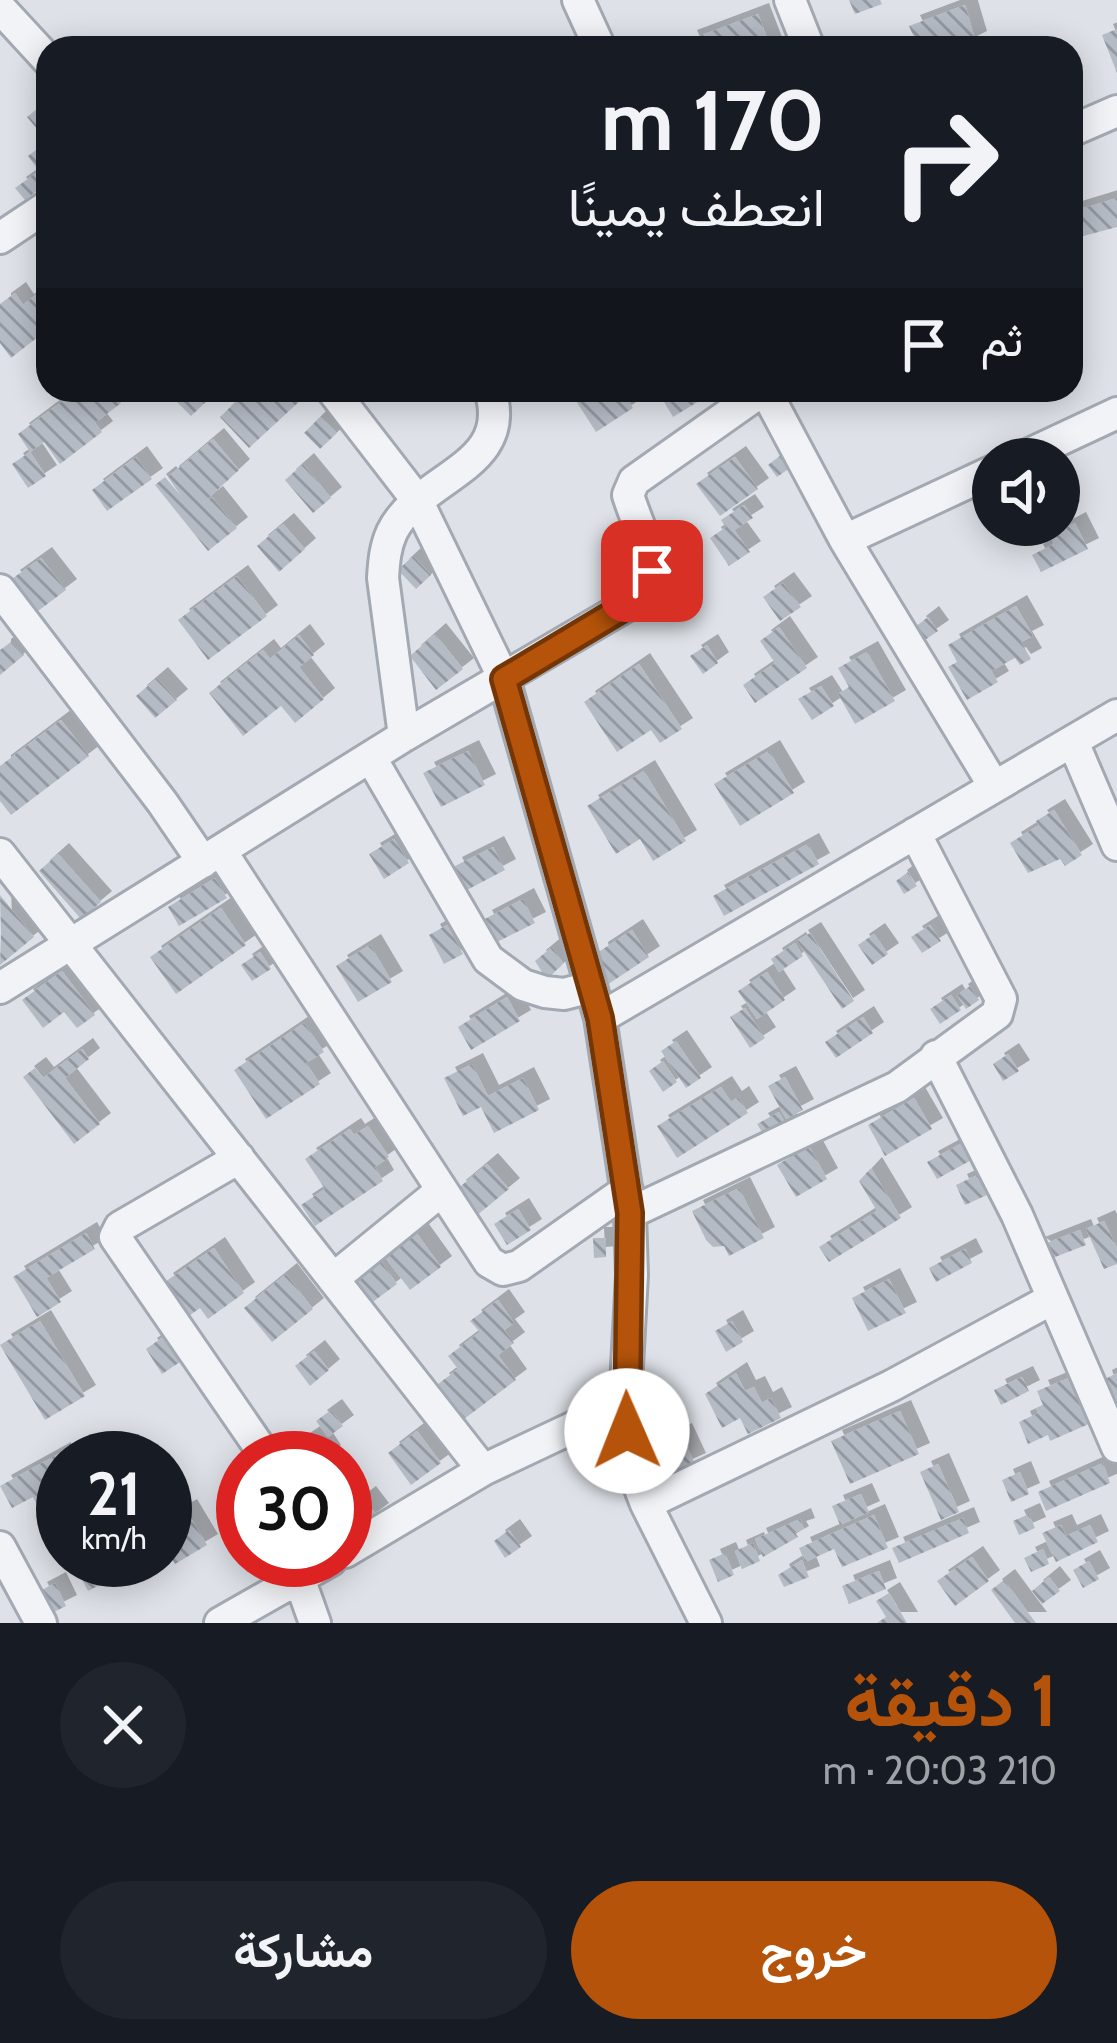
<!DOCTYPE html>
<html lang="ar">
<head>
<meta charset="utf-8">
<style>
	:root { --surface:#171b24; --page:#20242c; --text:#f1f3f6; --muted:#9ea1a6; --accent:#b45309 }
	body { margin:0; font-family:Cabin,Vazirmatn,sans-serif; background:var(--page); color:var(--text); direction:rtl; height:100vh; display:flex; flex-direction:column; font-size:45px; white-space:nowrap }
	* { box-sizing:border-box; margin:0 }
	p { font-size:39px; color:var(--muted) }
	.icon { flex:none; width:66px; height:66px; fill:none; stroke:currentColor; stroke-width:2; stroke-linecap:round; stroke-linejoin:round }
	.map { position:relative; height:1623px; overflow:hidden; direction:ltr }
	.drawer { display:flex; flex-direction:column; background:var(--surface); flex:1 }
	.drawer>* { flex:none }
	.guide { position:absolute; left:36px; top:36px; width:1047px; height:366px; border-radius:36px; box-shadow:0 6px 30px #0003; direction:rtl; background:#171b24; color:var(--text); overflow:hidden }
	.buttons { position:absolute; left:972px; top:438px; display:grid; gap:24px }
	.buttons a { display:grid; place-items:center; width:108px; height:108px; border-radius:50%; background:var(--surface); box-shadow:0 6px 30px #0003; font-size:60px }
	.speed { position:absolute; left:36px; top:1431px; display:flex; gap:24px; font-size:60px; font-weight:700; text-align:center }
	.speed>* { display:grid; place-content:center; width:156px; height:156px; border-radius:50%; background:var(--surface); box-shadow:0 6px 30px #0003; line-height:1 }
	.speed small { font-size:30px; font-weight:400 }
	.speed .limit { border:18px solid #d22; background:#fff; color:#111 }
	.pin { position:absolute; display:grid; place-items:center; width:102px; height:102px; color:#fff; margin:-51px; border-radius:24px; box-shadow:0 6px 18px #0006 }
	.me { position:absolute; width:132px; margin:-66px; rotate:359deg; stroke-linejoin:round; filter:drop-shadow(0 0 9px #0008) }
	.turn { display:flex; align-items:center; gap:42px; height:252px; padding:0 60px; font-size:54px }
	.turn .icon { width:156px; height:156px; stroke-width:2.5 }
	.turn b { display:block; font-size:84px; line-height:102px }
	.then { display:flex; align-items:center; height:114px; padding:0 60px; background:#0003; gap:24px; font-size:45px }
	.round { display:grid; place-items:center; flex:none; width:126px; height:126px; border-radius:63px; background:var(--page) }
	.head { display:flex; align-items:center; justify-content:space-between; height:204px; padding:0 60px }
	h1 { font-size:72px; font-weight:700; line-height:90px; color:var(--accent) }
	.button { display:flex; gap:24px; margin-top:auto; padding:24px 60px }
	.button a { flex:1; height:138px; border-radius:72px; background:var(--accent); color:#fff; font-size:48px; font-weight:700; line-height:138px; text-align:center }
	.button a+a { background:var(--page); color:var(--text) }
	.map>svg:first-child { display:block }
</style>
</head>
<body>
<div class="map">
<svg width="1117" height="1623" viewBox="0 0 1117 1623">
	<defs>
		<pattern id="building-back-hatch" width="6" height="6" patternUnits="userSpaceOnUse" patternTransform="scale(3)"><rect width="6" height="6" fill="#b5bbc5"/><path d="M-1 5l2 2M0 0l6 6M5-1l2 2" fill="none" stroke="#9398a1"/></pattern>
		<filter id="shadow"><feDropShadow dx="11" dy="-11" stdDeviation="0" flood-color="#0004"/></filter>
	</defs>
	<rect width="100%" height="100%" fill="#dee2e8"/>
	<path fill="url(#building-back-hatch)" filter="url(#shadow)" d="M 849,0 L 880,0 L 882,4 L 855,14 Z
		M 965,5 L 976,42 L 964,48 L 919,48 L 909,26 Z
		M 758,14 L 771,48 L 689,48 L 686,41 Z
		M 1117,29 L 1117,73 L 1102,35 Z
		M 43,104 L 48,109 L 48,130 L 42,135 L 27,117 Z
		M 48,141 L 48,182 L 25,200 L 15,188 L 39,171 L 28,156 Z
		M 1117,198 L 1117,227 L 1076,238 L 1071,212 Z
		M 15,293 L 23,305 L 38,293 L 48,306 L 40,316 L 48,329 L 11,358 L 0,343 L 0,304 Z
		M 77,390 L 111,390 L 121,403 L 95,423 L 102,432 L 60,464 L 44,442 L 30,452 L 18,434 Z
		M 165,390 L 201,390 L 209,399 L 191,416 Z
		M 248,390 L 294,390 L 302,399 L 249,448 L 220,417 Z
		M 569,390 L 622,390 L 633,408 L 596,432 Z
		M 657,390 L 717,390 L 673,417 Z
		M 320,417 L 337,433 L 320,449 L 304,433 Z
		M 213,439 L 239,470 L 200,506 L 212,497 L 237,528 L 208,551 L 155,485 L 165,477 L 181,496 L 168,477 Z
		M 30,452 L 46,476 L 28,488 L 12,464 Z
		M 781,455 L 790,468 L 777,477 L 768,465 Z
		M 136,457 L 152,479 L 107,511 L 92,490 Z
		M 735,457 L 758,489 L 720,516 L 696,484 Z
		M 303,464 L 331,498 L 313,513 L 285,480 Z
		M 744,505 L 753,518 L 734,530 L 750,552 L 729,566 L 710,538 L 726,527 L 721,520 Z
		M 1075,523 L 1088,549 L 1041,572 L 1032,555 L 1054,544 L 1050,536 Z
		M 283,524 L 305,549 L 279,572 L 257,546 Z
		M 1001,525 L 1040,525 L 1009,541 Z
		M 413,556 L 431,575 L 416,589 L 398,570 Z
		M 41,558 L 66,590 L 34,614 L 9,581 Z
		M 237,576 L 267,616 L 208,660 L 178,620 Z
		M 783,583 L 801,607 L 780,621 L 763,597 Z
		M 1016,606 L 1033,636 L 1021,642 L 1031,659 L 1020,665 L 1015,658 L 991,671 L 998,682 L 967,700 L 948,667 L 957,662 L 948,645 Z
		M 928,617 L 938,631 L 925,640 L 915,627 Z
		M 779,627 L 807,668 L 755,703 L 743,685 L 775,663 L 760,641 Z
		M 435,634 L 463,669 L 436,690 L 410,656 Z
		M 299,635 L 314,655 L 299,667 L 324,699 L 295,723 L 281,706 L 243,736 L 209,693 L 263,650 L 270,659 Z
		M 11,642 L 24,655 L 0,675 L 0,650 Z
		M 707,645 L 718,663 L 703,674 L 690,656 Z
		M 867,652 L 895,701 L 855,724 L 838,694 L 849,687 L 838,668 Z
		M 639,664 L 682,729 L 660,743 L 651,730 L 617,752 L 584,702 Z
		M 157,678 L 177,700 L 155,718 L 136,696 Z
		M 821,686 L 834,706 L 812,720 L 798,699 Z
		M 61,720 L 89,756 L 11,815 L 0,801 L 0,766 Z
		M 468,751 L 485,785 L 441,807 L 423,773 Z
		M 769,751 L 794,793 L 740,826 L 714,784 Z
		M 644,771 L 686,841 L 653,861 L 640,839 L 616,854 L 587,806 Z
		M 1054,810 L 1082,855 L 1065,866 L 1060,859 L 1028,873 L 1010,843 L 1039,825 L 1036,821 Z
		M 394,839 L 409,863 L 384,879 L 369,854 Z
		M 808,844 L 819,864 L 724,916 L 713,896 Z
		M 493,847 L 505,870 L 463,892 L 451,868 Z
		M 58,854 L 101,902 L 81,919 L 39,871 Z
		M 908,872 L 917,886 L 904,894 L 896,881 Z
		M 215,878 L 227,898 L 179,926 L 168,907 Z
		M 0,895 L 34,937 L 0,965 L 1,933 Z
		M 523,899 L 535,923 L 493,944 L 481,921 Z
		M 221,908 L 246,945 L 176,994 L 150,957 Z
		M 447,925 L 463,954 L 444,964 L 429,935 Z
		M 930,925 L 941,941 L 922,953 L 911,937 Z
		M 632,930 L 649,957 L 604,987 L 597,953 Z
		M 810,933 L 854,1001 L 842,1009 L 797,941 Z
		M 874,934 L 888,954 L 872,965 L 858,945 Z
		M 795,943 L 803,956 L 779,972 L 771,959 Z
		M 370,945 L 392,982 L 358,1002 L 336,966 Z
		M 552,947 L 563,963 L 547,980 L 535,961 Z
		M 260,952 L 271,969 L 252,981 L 241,965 Z
		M 62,971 L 95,1015 L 77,1028 L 64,1012 L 43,1028 L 22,1000 Z
		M 767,972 L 785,1000 L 757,1019 L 738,991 Z
		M 970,986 L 979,1000 L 966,1009 L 957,995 Z
		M 951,995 L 961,1010 L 940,1024 L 930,1009 Z
		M 507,997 L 520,1021 L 471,1050 L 458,1027 Z
		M 745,1008 L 765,1038 L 750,1048 L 730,1017 Z
		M 863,1017 L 873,1033 L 836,1058 L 825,1042 Z
		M 304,1023 L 324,1052 L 306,1063 L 320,1084 L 266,1119 L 234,1070 Z
		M 676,1041 L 701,1078 L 686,1088 L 661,1051 Z
		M 82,1049 L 89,1059 L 65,1078 L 100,1124 L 74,1144 L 23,1077 L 35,1068 L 43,1078 Z
		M 1008,1054 L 1019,1071 L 1003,1081 L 993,1064 Z
		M 663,1061 L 677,1082 L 663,1092 L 649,1071 Z
		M 472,1064 L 488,1096 L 523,1078 L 539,1110 L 494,1133 L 481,1107 L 463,1116 L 444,1078 Z
		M 785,1077 L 803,1110 L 786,1119 L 768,1086 Z
		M 721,1087 L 731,1102 L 738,1097 L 748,1113 L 677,1158 L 657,1126 Z
		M 914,1098 L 932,1129 L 885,1156 L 868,1125 Z
		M 779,1112 L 788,1128 L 767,1140 L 757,1124 Z
		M 368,1126 L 389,1157 L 375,1167 L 383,1181 L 315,1226 L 301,1205 L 325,1189 L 305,1159 L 350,1129 L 354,1135 Z
		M 966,1141 L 975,1158 L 937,1179 L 927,1162 Z
		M 809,1146 L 827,1179 L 796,1197 L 777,1165 Z
		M 487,1164 L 509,1189 L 476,1216 L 455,1191 Z
		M 871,1168 L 901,1218 L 829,1262 L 819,1247 L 877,1211 L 859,1181 Z
		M 977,1175 L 987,1195 L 965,1205 L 956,1185 Z
		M 739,1188 L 764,1238 L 729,1256 L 724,1246 L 713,1247 L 706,1240 L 692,1211 Z
		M 518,1209 L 531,1230 L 507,1245 L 494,1224 Z
		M 1104,1221 L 1117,1248 L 1117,1264 L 1104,1269 L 1086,1229 Z
		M 413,1228 L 441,1267 L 410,1290 L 381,1252 Z
		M 1080,1230 L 1086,1245 L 1050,1259 L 1034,1248 Z
		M 86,1233 L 95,1249 L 46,1278 L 61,1302 L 37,1317 L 13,1277 Z
		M 593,1238 L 606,1238 L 606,1257 L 594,1258 Z
		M 214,1248 L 244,1293 L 208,1319 L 200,1308 L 186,1318 L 162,1284 Z
		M 965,1249 L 972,1263 L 936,1282 L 929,1268 Z
		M 378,1257 L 397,1284 L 370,1304 L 350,1277 Z
		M 286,1274 L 313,1309 L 272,1342 L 244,1308 Z
		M 889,1279 L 906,1313 L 868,1331 L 852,1298 Z
		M 498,1300 L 514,1323 L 504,1330 L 514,1343 L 498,1355 L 516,1380 L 464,1419 L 438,1384 L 458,1369 L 448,1356 L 480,1332 L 470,1321 Z
		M 40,1321 L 85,1396 L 45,1420 L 0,1345 Z
		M 732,1321 L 743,1342 L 726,1352 L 715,1331 Z
		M 163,1337 L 180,1362 L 162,1374 L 146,1349 Z
		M 314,1351 L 329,1370 L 310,1386 L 295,1366 Z
		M 736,1373 L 745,1391 L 754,1387 L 762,1403 L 771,1398 L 781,1418 L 748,1434 L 740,1418 L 722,1428 L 705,1394 Z
		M 1117,1373 L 1117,1433 L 1101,1381 Z
		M 1022,1377 L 1029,1391 L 1001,1405 L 994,1390 Z
		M 1071,1377 L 1091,1423 L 1050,1441 L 1048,1435 L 1028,1444 L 1019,1422 L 1038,1413 L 1036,1408 L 1043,1405 L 1037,1391 Z
		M 331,1410 L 343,1426 L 328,1437 L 316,1421 Z
		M 900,1411 L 919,1454 L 850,1484 L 831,1441 Z
		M 417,1431 L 441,1463 L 411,1485 L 388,1453 Z
		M 315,1433 L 330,1456 L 328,1458 L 308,1458 L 299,1444 Z
		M 681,1434 L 695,1464 L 670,1475 L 657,1444 Z
		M 60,1453 L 63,1503 L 42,1514 L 33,1497 L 12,1508 L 0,1486 Z
		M 1103,1463 L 1110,1483 L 1046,1511 L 1038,1492 Z
		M 938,1464 L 959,1512 L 941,1520 L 920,1472 Z
		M 1020,1472 L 1029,1494 L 1011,1502 L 1002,1480 Z
		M 861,1494 L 869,1512 L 840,1525 L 832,1506 Z
		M 365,1497 L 378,1514 L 355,1531 L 345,1512 Z
		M 186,1510 L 207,1545 L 175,1564 L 165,1547 L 165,1522 Z
		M 1029,1514 L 1035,1528 L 1019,1535 L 1013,1521 Z
		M 874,1515 L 888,1548 L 842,1567 L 834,1549 L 805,1562 L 799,1548 Z
		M 963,1518 L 969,1533 L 899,1563 L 892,1548 Z
		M 800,1519 L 804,1529 L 795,1532 L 798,1537 L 763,1557 L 755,1539 Z
		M 1061,1525 L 1066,1536 L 1090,1525 L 1098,1542 L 1056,1562 L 1042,1533 Z
		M 509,1530 L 521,1547 L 505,1558 L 494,1541 Z
		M 753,1543 L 760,1561 L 742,1569 L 735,1551 Z
		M 1043,1549 L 1049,1564 L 1031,1572 L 1024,1558 Z
		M 725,1553 L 734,1575 L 718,1582 L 709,1560 Z
		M 972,1557 L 989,1581 L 955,1606 L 937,1581 Z
		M 72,1560 L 119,1560 L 125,1572 L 88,1591 Z
		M 802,1560 L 809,1577 L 784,1587 L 778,1575 Z
		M 1089,1561 L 1099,1579 L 1083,1588 L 1073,1570 Z
		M 879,1571 L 886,1589 L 849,1604 L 842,1586 Z
		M 1049,1577 L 1060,1591 L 1042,1604 L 1032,1591 Z
		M 1004,1580 L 1027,1611 L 1036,1623 L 1015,1623 L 991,1590 Z
		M 55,1583 L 66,1606 L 48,1615 L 36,1593 Z
		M 889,1593 L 907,1623 L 877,1623 L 886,1617 L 876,1601 Z"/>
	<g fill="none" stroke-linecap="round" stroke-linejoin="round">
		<defs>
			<path id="street" d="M 578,0 L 600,48
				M 790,0 L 809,48
				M 0,8 L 48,60
				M 1071,131 L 1117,111
				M 0,238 L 48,206
				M 332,390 L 417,500 L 504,679 L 600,1018 L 630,1213 L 632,1275 L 625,1403 L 629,1460 L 646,1504 L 706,1623
				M 765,390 L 845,540 L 994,786
				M 1019,459 L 1117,413
				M 845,540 L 993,471
				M 0,590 L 162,802 L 203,862
				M 404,736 L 383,578 C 384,562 385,547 392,532 C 420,475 515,468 490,390
				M 1073,742 L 1117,845
				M 371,758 L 488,959 L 523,985 L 545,992 L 564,994 L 591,987
				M 221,851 L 489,1262 L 503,1270 L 519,1266 L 627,1190
				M 0,854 L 483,1470
				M 0,988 L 404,736 L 643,596 C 662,568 637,525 628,495 L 634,481 L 763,390
				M 600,1018 L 1117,715
				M 936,1056 L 1017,1215 L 1117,1447
				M 239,1158 L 120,1227 L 115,1237 L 267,1458
				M 630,1213 L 897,1087 L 997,1014 L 1001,999 L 915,833
				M 333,1279 L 441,1191
				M 646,1504 L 891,1386 L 1052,1299
				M 0,1547 L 41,1623
				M 345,1552 L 483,1470 L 625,1403
				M 299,1578 L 315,1623
				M 220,1623 L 331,1560"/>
		</defs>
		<use href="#street" stroke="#a3a9b2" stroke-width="36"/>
		<use href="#street" stroke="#f1f3f7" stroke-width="30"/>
	</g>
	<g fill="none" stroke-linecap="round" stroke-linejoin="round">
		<defs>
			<path id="route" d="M 627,1431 L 630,1213 L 600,1018 L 504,679 L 643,596 L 650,586 L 652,571"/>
		</defs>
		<use href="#route" stroke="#753606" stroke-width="30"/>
		<use href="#route" stroke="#b45309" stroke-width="21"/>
	</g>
</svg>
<div class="buttons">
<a><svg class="icon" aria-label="sound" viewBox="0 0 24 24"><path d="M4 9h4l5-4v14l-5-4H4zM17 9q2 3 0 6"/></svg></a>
</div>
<div class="speed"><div>21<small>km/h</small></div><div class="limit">30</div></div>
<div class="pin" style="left:652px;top:571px;background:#d93025"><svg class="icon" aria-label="arrive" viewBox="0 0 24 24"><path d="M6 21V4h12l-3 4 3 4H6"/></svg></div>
<svg class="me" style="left:627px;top:1431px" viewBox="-20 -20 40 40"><circle r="19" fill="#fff"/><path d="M0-13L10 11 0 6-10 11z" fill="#b45309"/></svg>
<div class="guide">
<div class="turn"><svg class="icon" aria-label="right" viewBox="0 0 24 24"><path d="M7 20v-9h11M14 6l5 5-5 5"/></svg><div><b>170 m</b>انعطف يمينًا</div></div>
<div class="then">ثم<svg class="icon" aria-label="arrive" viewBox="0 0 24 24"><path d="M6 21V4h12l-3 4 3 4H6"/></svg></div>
</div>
</div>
<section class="drawer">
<div class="head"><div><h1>1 دقيقة</h1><p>210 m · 20:03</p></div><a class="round"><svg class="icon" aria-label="close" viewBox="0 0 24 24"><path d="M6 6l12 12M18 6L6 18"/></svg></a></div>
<div class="button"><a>خروج</a><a>مشاركة</a></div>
</section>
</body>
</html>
